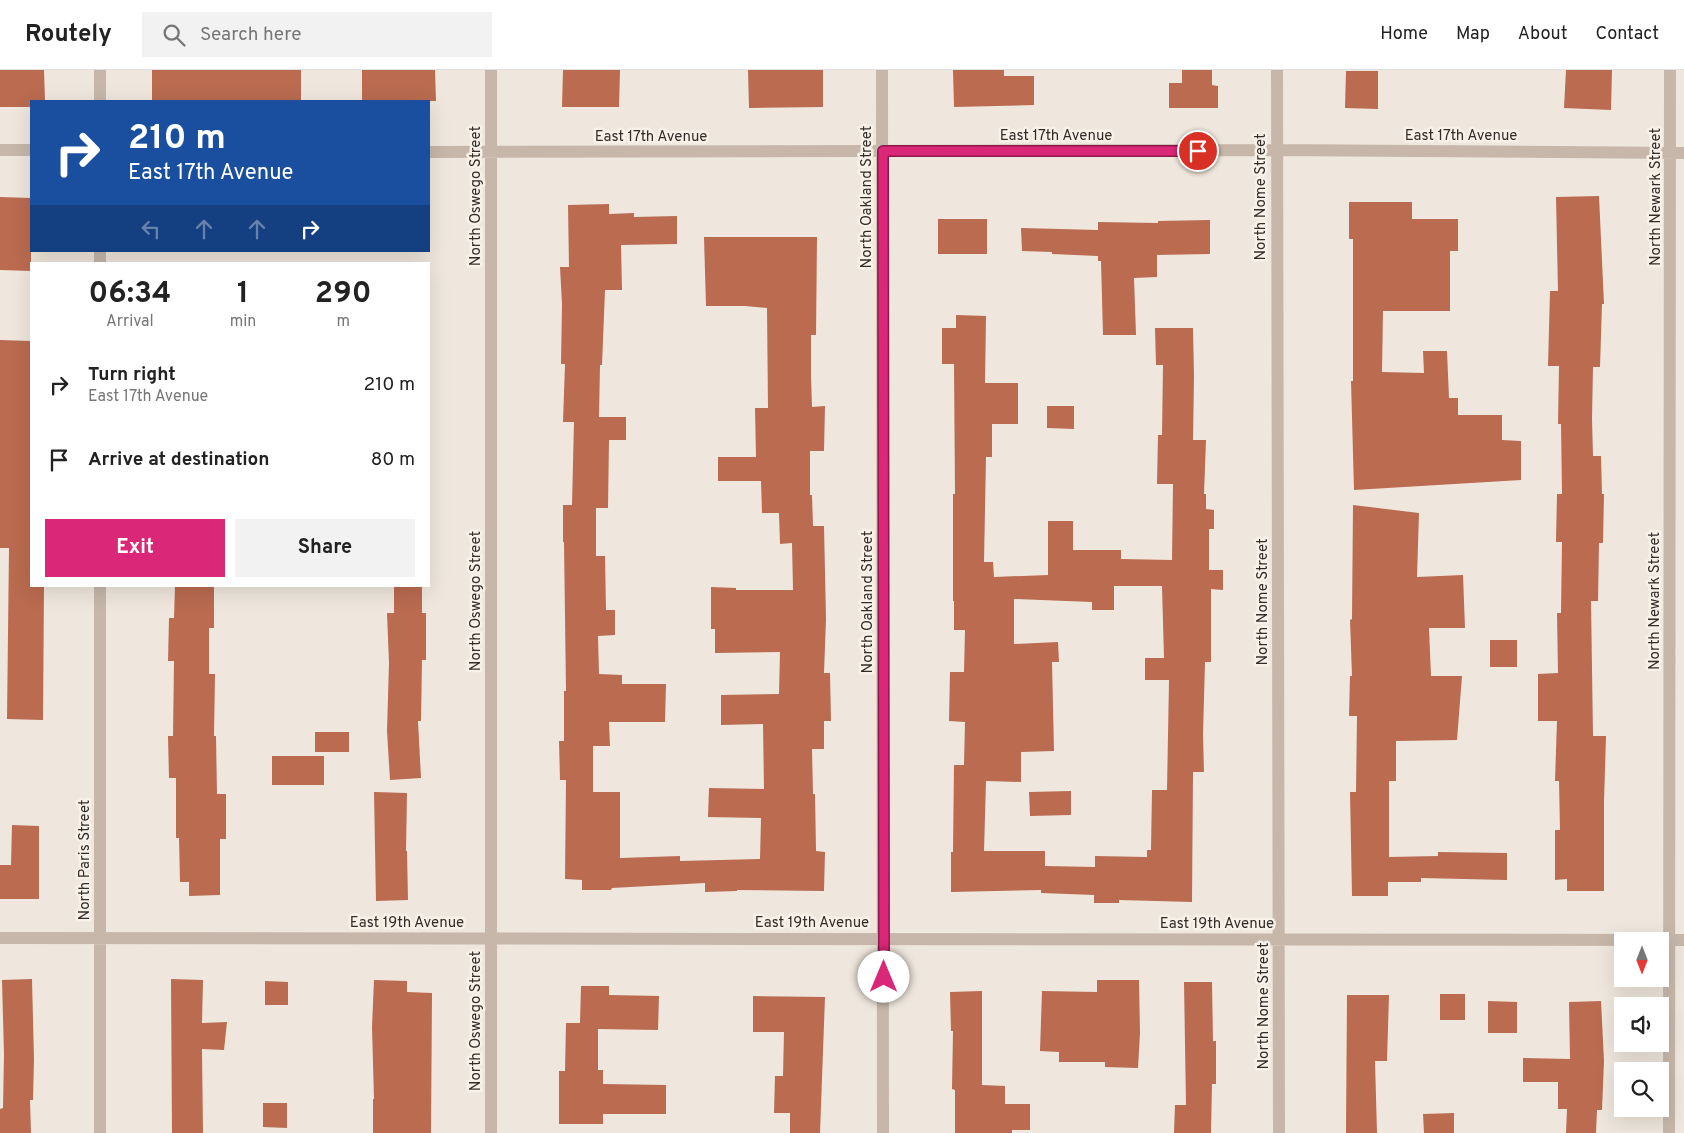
<!DOCTYPE html>
<html lang="en">
<head>
<meta charset="utf-8">
<style>
	:root { --surface:#fff; --page:#f2f2f2; --text:#222; --muted:#767676; --line:#e0e0e0; --accent:#db2777 }
	body { margin:0; font-family:Overpass,sans-serif; background:var(--page); color:var(--text); height:100vh; display:flex; flex-direction:column; font-size:19px; white-space:nowrap }
	* { box-sizing:border-box; margin:0 }
	p { font-size:16px; color:var(--muted) }
	.icon { flex:none; width:28px; height:28px; fill:none; stroke:currentColor; stroke-width:2; stroke-linecap:round; stroke-linejoin:round }
	.map { position:relative; flex:1; overflow:hidden }
	.sheet { position:absolute; left:30px; top:192px; width:400px; height:325px; display:flex; flex-direction:column; background:var(--surface); border-radius:0px; box-shadow:0 5px 20px #0002 }
	.sheet>* { flex:none }
	.top-card { position:absolute; left:30px; top:30px; width:400px; height:152px; border-radius:0px; box-shadow:0 5px 20px #0002; background:#1a4fa0; color:#fff; overflow:hidden }
	.needle { width:32px; rotate:180deg }
	.buttons { position:absolute; left:1614px; top:862px; display:grid; gap:10px }
	.buttons a { display:grid; place-items:center; width:55px; height:55px; border-radius:0px; background:var(--surface); box-shadow:0 5px 20px #0002; font-size:25px }
	.pin { position:absolute; display:grid; place-items:center; width:42px; height:42px; color:#fff; margin:-21px; border:2px solid #fff; border-radius:50%; box-shadow:0 1px 5px #0007 }
	.me { position:absolute; width:55px; margin:-28px; rotate:0deg; stroke-linejoin:round; filter:drop-shadow(0 0 4px #0008) }
	.turn { display:flex; align-items:center; gap:18px; height:105px; padding:0 15px; font-size:22px }
	.turn .icon { width:65px; height:65px; stroke-width:2.5 }
	.turn b { display:block; font-size:35px; line-height:42px }
	.lanes { display:flex; align-items:center; height:48px; padding:0 15px; background:#0003; justify-content:center; gap:25px; direction:ltr }
	.lanes .off { opacity:.35 }
	.eta { display:flex; justify-content:space-evenly; align-items:center; height:85px; text-align:center }
	.eta b { font-size:30px; font-weight:700; line-height:35px }
	.cta { display:flex; gap:10px; margin-top:auto; padding:10px 15px }
	.cta a { flex:1; height:58px; border-radius:0px; background:var(--accent); color:#fff; font-size:20px; font-weight:700; line-height:58px; text-align:center }
	.cta a+a { background:var(--page); color:var(--text) }
	ul { padding:0; list-style:none }
	li { display:flex; align-items:center; gap:15px; height:75px; padding:0 15px }
	li div { flex:1 }
	li b { display:block; font-size:19px }
	li em { font-style:normal }
	header { display:flex; align-items:center; gap:30px; box-sizing:border-box; height:70px; padding:0 25px; background:var(--surface); border-bottom:1px solid var(--line) }
	header strong { font-size:24px }
	nav { display:flex; gap:28px; margin-inline-start:auto; font-size:18px }
	.search { width:350px; height:45px; background:var(--page); display:flex; align-items:center; gap:12px; box-sizing:border-box; padding:0 18px; border-radius:0px; color:var(--muted); font-size:19px }
	.map>svg:first-child { display:block }
</style>
</head>
<body>
<header>
<strong>Routely</strong>
<div class="search"><svg class="icon" aria-label="search" viewBox="0 0 24 24"><circle cx="10" cy="10" r="6"/><path d="M15 15l6 6"/></svg>Search here</div>
<nav><a>Home</a><a>Map</a><a>About</a><a>Contact</a></nav>
</header>
<div class="map">
<svg width="1684" height="1063" viewBox="0 0 1684 1063">
	<rect width="100%" height="100%" fill="#efe7dd"/>
	<path fill="#ba6b50" fill-rule="evenodd" d="M 0,0 L 44,0 L 45,31 L 31,31 L 31,37 L 0,37 Z
		M 152,0 L 301,0 L 301,31 L 152,31 Z
		M 362,0 L 435,0 L 436,31 L 362,31 Z
		M 563,0 L 620,0 L 619,37 L 562,37 Z
		M 748,0 L 823,0 L 823,37 L 749,38 Z
		M 953,0 L 1004,0 L 1004,6 L 1034,6 L 1034,35 L 954,37 Z
		M 1182,0 L 1212,0 L 1212,15 L 1218,16 L 1218,38 L 1169,38 L 1169,13 L 1182,13 Z
		M 1566,0 L 1612,0 L 1611,40 L 1564,38 Z
		M 1346,1 L 1378,1 L 1378,39 L 1345,38 Z
		M 1599,126 L 1604,234 L 1602,234 L 1600,297 L 1593,297 L 1592,349 L 1593,386 L 1601,386 L 1602,424 L 1604,424 L 1603,473 L 1599,473 L 1598,531 L 1591,531 L 1593,666 L 1606,666 L 1604,732 L 1604,821 L 1567,821 L 1567,809 L 1555,810 L 1555,760 L 1560,760 L 1559,711 L 1555,711 L 1557,651 L 1538,651 L 1538,604 L 1558,603 L 1557,543 L 1561,543 L 1562,472 L 1556,472 L 1557,424 L 1562,424 L 1561,354 L 1558,354 L 1559,296 L 1548,296 L 1550,221 L 1558,221 L 1556,127 Z
		M 0,127 L 31,128 L 31,201 L 0,200 Z
		M 1349,132 L 1412,132 L 1412,149 L 1458,149 L 1458,181 L 1450,181 L 1450,241 L 1383,241 L 1382,302 L 1424,303 L 1423,281 L 1447,281 L 1449,328 L 1458,328 L 1458,345 L 1502,345 L 1502,370 L 1521,371 L 1521,410 L 1354,420 L 1351,311 L 1353,311 L 1353,169 L 1349,169 Z
		M 609,134 L 609,144 L 634,143 L 634,147 L 677,146 L 677,174 L 621,175 L 622,220 L 605,220 L 602,295 L 600,295 L 599,347 L 626,347 L 626,370 L 609,370 L 608,438 L 596,438 L 596,486 L 605,486 L 606,540 L 615,540 L 615,565 L 598,566 L 599,604 L 622,605 L 622,614 L 666,614 L 665,652 L 609,652 L 610,676 L 593,676 L 593,722 L 620,722 L 620,788 L 680,786 L 680,791 L 760,789 L 761,748 L 708,747 L 709,718 L 764,719 L 763,654 L 721,655 L 721,625 L 779,624 L 780,582 L 715,583 L 715,559 L 711,559 L 711,517 L 736,518 L 736,520 L 793,520 L 792,473 L 780,474 L 779,443 L 762,443 L 761,411 L 718,411 L 718,387 L 756,387 L 755,338 L 768,338 L 767,238 L 745,236 L 706,236 L 704,167 L 817,167 L 816,265 L 811,265 L 811,306 L 812,337 L 825,336 L 824,381 L 810,381 L 810,425 L 812,425 L 813,456 L 824,456 L 826,549 L 824,603 L 830,603 L 831,651 L 824,651 L 824,679 L 812,679 L 813,724 L 815,724 L 816,781 L 825,782 L 824,821 L 737,820 L 737,821 L 705,822 L 705,813 L 612,818 L 611,820 L 582,820 L 582,810 L 565,809 L 566,710 L 560,710 L 559,671 L 564,671 L 564,621 L 566,621 L 564,472 L 563,472 L 563,435 L 572,435 L 574,352 L 563,352 L 565,294 L 561,294 L 562,234 L 560,197 L 569,197 L 568,135 Z
		M 938,149 L 987,149 L 987,184 L 938,184 Z
		M 1210,150 L 1210,184 L 1157,185 L 1157,207 L 1134,208 L 1136,265 L 1103,265 L 1101,191 L 1098,191 L 1098,186 L 1052,184 L 1052,182 L 1022,181 L 1021,158 L 1098,160 L 1098,152 L 1158,153 L 1158,151 Z
		M 956,245 L 986,246 L 985,313 L 1018,313 L 1018,354 L 992,354 L 992,387 L 986,387 L 984,492 L 993,492 L 994,507 L 1048,505 L 1048,451 L 1073,451 L 1073,480 L 1121,480 L 1121,489 L 1172,490 L 1173,414 L 1157,414 L 1158,365 L 1162,365 L 1163,295 L 1156,295 L 1155,258 L 1193,258 L 1194,306 L 1193,370 L 1206,370 L 1204,424 L 1206,424 L 1206,439 L 1214,440 L 1214,459 L 1209,459 L 1209,500 L 1223,500 L 1223,520 L 1211,519 L 1211,592 L 1205,592 L 1203,665 L 1204,702 L 1193,702 L 1192,832 L 1119,830 L 1119,833 L 1094,833 L 1094,825 L 1041,823 L 1041,820 L 951,822 L 951,782 L 953,782 L 954,695 L 964,695 L 965,652 L 949,651 L 950,602 L 964,602 L 965,560 L 954,560 L 954,531 L 953,531 L 953,424 L 955,424 L 954,294 L 942,294 L 942,258 L 956,258 ZM 1114,516 L 1162,516 L 1164,588 L 1145,588 L 1145,610 L 1169,610 L 1167,720 L 1152,720 L 1151,780 L 1147,780 L 1147,787 L 1095,786 L 1095,797 L 1045,796 L 1045,781 L 984,781 L 986,711 L 1021,712 L 1021,682 L 1054,681 L 1052,592 L 1059,592 L 1058,572 L 1014,574 L 1014,529 L 1092,532 L 1092,540 L 1114,540 Z
		M 0,270 L 31,271 L 31,516 L 44,516 L 43,650 L 7,649 L 9,478 L 0,478 Z
		M 1047,336 L 1074,336 L 1074,359 L 1047,358 Z
		M 1353,435 L 1419,443 L 1417,507 L 1463,505 L 1465,558 L 1429,558 L 1431,606 L 1462,606 L 1457,670 L 1396,671 L 1396,711 L 1389,711 L 1389,787 L 1438,786 L 1438,782 L 1507,783 L 1507,810 L 1421,808 L 1421,812 L 1388,812 L 1388,826 L 1352,826 L 1350,722 L 1356,722 L 1357,646 L 1349,646 L 1350,606 L 1352,606 L 1350,550 L 1352,549 Z
		M 175,516 L 214,516 L 214,558 L 209,558 L 209,604 L 215,604 L 214,666 L 216,666 L 217,724 L 226,724 L 226,769 L 220,769 L 220,825 L 189,826 L 189,812 L 180,812 L 179,768 L 176,768 L 176,708 L 169,708 L 168,666 L 173,666 L 174,591 L 168,591 L 169,548 L 174,548 Z
		M 394,516 L 422,516 L 422,543 L 426,543 L 426,590 L 422,590 L 421,651 L 418,651 L 421,708 L 390,710 L 387,661 L 389,593 L 387,543 L 394,543 Z
		M 1490,570 L 1517,570 L 1517,597 L 1490,597 Z
		M 315,662 L 349,662 L 349,682 L 315,682 Z
		M 272,686 L 324,686 L 324,715 L 272,715 Z
		M 1071,721 L 1071,745 L 1030,746 L 1029,722 Z
		M 374,722 L 407,723 L 406,781 L 407,781 L 408,830 L 376,831 Z
		M 12,755 L 39,756 L 39,829 L 0,829 L 0,795 L 11,795 Z
		M 32,909 L 34,989 L 33,1030 L 30,1030 L 31,1063 L 0,1063 L 0,1039 L 3,1038 L 4,984 L 2,910 Z
		M 171,909 L 203,910 L 202,953 L 227,952 L 224,980 L 202,979 L 203,1063 L 172,1063 Z
		M 374,910 L 407,911 L 407,922 L 432,923 L 431,1063 L 373,1063 L 373,1029 L 374,1029 L 372,957 Z
		M 1097,910 L 1139,910 L 1140,963 L 1138,998 L 1105,997 L 1105,992 L 1059,992 L 1059,982 L 1040,981 L 1042,921 L 1097,922 Z
		M 265,911 L 288,912 L 288,935 L 265,935 Z
		M 1184,912 L 1212,912 L 1213,971 L 1216,971 L 1216,1014 L 1212,1014 L 1211,1063 L 1174,1063 L 1175,1035 L 1186,1035 Z
		M 581,916 L 609,916 L 609,925 L 659,926 L 658,960 L 598,959 L 598,1000 L 603,1000 L 603,1014 L 666,1015 L 666,1044 L 603,1044 L 603,1054 L 559,1054 L 559,1001 L 565,1001 L 566,953 L 580,953 Z
		M 982,921 L 982,1015 L 1005,1016 L 1005,1034 L 1030,1034 L 1030,1060 L 1012,1060 L 1012,1063 L 955,1063 L 955,1020 L 952,1019 L 953,961 L 951,961 L 950,922 Z
		M 1440,924 L 1465,924 L 1465,950 L 1440,950 Z
		M 1347,925 L 1389,925 L 1387,991 L 1375,991 L 1377,1063 L 1346,1063 Z
		M 753,926 L 825,927 L 820,1063 L 790,1063 L 790,1043 L 774,1043 L 775,1006 L 783,1006 L 784,962 L 753,962 Z
		M 1488,931 L 1517,932 L 1517,963 L 1488,963 Z
		M 1601,931 L 1604,991 L 1602,1040 L 1597,1040 L 1596,1063 L 1566,1063 L 1567,1039 L 1558,1039 L 1558,1012 L 1523,1012 L 1523,988 L 1570,989 L 1569,932 Z
		M 263,1033 L 287,1033 L 287,1058 L 263,1057 Z
		M 1454,1043 L 1454,1063 L 1424,1063 L 1423,1044 Z"/>
	<g fill="none" stroke-linecap="round" stroke-linejoin="round">
		<path stroke="#c6b7aa" stroke-width="12" d="M 882,0 L 883,1063
			M 1277,0 L 1279,1063
			M 100,31 L 100,0
			M 0,80 L 31,80
			M 429,82 L 1276,80 L 1684,83
			M 100,181 L 100,194
			M 0,868 L 1684,870
			M 100,1063 L 100,516
			M 491,1063 L 491,0
			M 1669,1063 L 1670,0"/>
	</g>
	<g fill="none" stroke-linecap="round" stroke-linejoin="round">
		<defs>
			<path id="route" d="M 884,907 L 883,81 L 1198,81"/>
		</defs>
		<use href="#route" stroke="#8e194d" stroke-width="12"/>
		<use href="#route" stroke="#db2777" stroke-width="9"/>
	</g>
	<g text-anchor="middle" stroke-width="5" stroke-linejoin="round" paint-order="stroke">
		<g font-size="15" fill="#342c29" stroke="#f8f1e8">
			<text x="1056" y="70">East 17th Avenue</text>
			<text x="1461" y="70">East 17th Avenue</text>
			<text x="651" y="71">East 17th Avenue</text>
			<text transform="translate(475 126) rotate(-90)" y="5">North Oswego Street</text>
			<text transform="translate(866 127) rotate(-90)" y="5">North Oakland Street</text>
			<text transform="translate(1260 127) rotate(-90)" y="5">North Nome Street</text>
			<text transform="translate(1655 127) rotate(-90)" y="5">North Newark Street</text>
			<text transform="translate(475 531) rotate(-90)" y="5">North Oswego Street</text>
			<text transform="translate(1654 531) rotate(-90)" y="5">North Newark Street</text>
			<text transform="translate(867 532) rotate(-90)" y="5">North Oakland Street</text>
			<text transform="translate(1262 532) rotate(-90)" y="5">North Nome Street</text>
			<text transform="translate(84 790) rotate(-90)" y="5">North Paris Street</text>
			<text x="407" y="857">East 19th Avenue</text>
			<text x="812" y="857">East 19th Avenue</text>
			<text x="1217" y="858">East 19th Avenue</text>
			<text transform="translate(1263 936) rotate(-90)" y="5">North Nome Street</text>
			<text transform="translate(475 951) rotate(-90)" y="5">North Oswego Street</text>
		</g>
	</g>
</svg>
<div class="buttons">
<a><svg class="needle" viewBox="-14 -14 28 28"><path d="M0-13l5 13h-10z" fill="#e53935"/><path d="M0 13l5-13h-10z" fill="#767676"/></svg></a>
<a><svg class="icon" aria-label="sound" viewBox="0 0 24 24"><path d="M4 9h4l5-4v14l-5-4H4zM17 9q2 3 0 6"/></svg></a>
<a><svg class="icon" aria-label="search" viewBox="0 0 24 24"><circle cx="10" cy="10" r="6"/><path d="M15 15l6 6"/></svg></a>
</div>
<div class="pin" style="left:1198px;top:81px;background:#d93025"><svg class="icon" aria-label="arrive" viewBox="0 0 24 24"><path d="M6 21V4h12l-3 4 3 4H6"/></svg></div>
<svg class="me" style="left:884px;top:907px" viewBox="-20 -20 40 40"><circle r="19" fill="#fff"/><path d="M0-13L10 11 0 6-10 11z" fill="#db2777"/></svg>
<div class="top-card">
<div class="turn"><svg class="icon" aria-label="right" viewBox="0 0 24 24"><path d="M7 20v-9h11M14 6l5 5-5 5"/></svg><div><b>210 m</b>East 17th Avenue</div></div>
<div class="lanes"><svg class="icon off" aria-label="left" viewBox="0 0 24 24"><path d="M17 20v-9H6M10 6l-5 5 5 5"/></svg><svg class="icon off" aria-label="ahead" viewBox="0 0 24 24"><path d="M12 20V5M6 11l6-6 6 6"/></svg><svg class="icon off" aria-label="ahead" viewBox="0 0 24 24"><path d="M12 20V5M6 11l6-6 6 6"/></svg><svg class="icon" aria-label="right" viewBox="0 0 24 24"><path d="M7 20v-9h11M14 6l5 5-5 5"/></svg></div>
</div>
<section class="sheet">
<div class="eta">
<div><b>06:34</b><p>Arrival</p></div>
<div><b>1</b><p>min</p></div>
<div><b>290</b><p>m</p></div>
</div>
<ul>
<li><svg class="icon" aria-label="right" viewBox="0 0 24 24"><path d="M7 20v-9h11M14 6l5 5-5 5"/></svg><div><b>Turn right</b><p>East 17th Avenue</p></div><em>210 m</em></li>
<li><svg class="icon" aria-label="arrive" viewBox="0 0 24 24"><path d="M6 21V4h12l-3 4 3 4H6"/></svg><div><b>Arrive at destination</b></div><em>80 m</em></li>
</ul>
<div class="cta"><a>Exit</a><a>Share</a></div>
</section>
</div>
</body>
</html>
